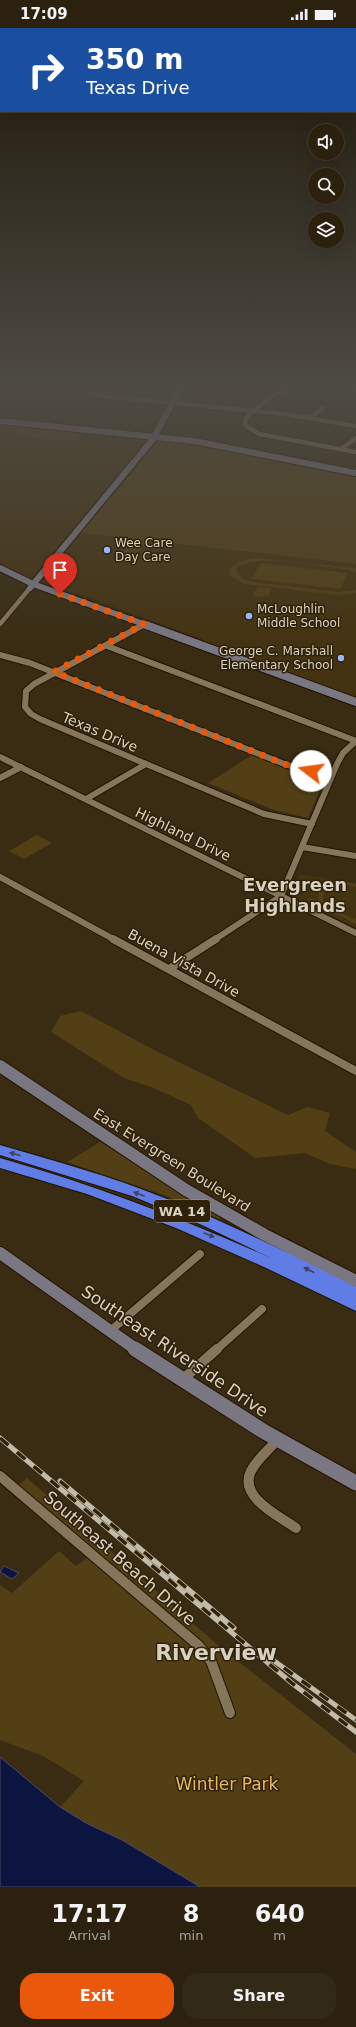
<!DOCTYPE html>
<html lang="en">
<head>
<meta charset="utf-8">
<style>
	:root { --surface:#2b210e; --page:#332917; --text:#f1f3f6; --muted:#a6a39e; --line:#473e2e; --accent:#ea580c }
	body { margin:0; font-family:"DejaVu Sans",sans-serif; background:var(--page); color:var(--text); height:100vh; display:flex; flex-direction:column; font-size:15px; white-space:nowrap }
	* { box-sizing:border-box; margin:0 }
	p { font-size:13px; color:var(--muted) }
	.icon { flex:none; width:22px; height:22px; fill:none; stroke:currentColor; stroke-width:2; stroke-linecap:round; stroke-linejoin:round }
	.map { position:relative; height:1859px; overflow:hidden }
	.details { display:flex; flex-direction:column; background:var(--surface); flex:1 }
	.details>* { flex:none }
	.guide { position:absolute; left:0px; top:0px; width:356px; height:84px; box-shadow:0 4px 16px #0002,0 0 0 1px var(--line); background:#1a4fa0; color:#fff; overflow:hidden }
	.controls { position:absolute; left:308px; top:96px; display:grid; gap:8px }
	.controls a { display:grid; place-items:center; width:36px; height:36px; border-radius:50%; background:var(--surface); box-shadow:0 4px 16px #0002,0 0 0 1px var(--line); font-size:20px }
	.pin { position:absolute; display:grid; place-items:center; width:34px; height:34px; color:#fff; margin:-41px -17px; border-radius:50% 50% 50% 0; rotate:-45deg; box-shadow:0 0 4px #0007 }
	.pin .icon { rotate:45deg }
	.me { position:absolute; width:44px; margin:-22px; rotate:285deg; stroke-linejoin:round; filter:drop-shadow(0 0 3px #0008) }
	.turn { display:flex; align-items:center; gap:14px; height:84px; padding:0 20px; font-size:18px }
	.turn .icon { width:52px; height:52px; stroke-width:2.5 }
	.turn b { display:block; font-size:28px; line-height:34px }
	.eta { display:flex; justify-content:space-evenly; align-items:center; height:68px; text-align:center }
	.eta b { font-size:24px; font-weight:600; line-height:28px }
	.primary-button { display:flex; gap:8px; margin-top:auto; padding:8px 20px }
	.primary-button a { flex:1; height:46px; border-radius:16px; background:var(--accent); color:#fff; font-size:16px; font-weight:600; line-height:46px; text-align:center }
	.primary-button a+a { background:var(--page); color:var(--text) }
	.status { display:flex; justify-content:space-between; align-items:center; height:28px; padding:0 20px; background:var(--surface); direction:ltr }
	.status svg { height:11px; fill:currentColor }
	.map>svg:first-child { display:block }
</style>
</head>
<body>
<div class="status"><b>17:09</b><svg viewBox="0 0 49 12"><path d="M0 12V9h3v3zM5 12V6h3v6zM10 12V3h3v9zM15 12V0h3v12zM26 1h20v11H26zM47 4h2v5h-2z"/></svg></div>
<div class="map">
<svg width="356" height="1859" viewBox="0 0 356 1859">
	<rect width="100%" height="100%" fill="#392c12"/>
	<path fill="#431" d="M 0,394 L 148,410 L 32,550 L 28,550 L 0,535 Z
		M 81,505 L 356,536 L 356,669 L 210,616 L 200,610 L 82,567 L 73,565 L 42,554 Z
		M 299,846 L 356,855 L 356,900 L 291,868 Z"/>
	<path fill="#533f16" d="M 188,359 L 288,359 L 267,367 L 241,364 L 233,370 L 184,366 Z
		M 24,398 L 83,404 L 75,413 L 14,408 Z
		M 160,411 L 356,447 L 356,536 L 81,505 Z
		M 132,511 L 147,513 L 136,528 L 121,526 Z
		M 258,530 L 356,540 L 356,544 L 348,542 C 326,539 248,523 236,542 L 237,546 L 246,552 L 254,554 L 338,564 L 356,562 L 356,565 L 336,567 L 253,557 L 242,555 L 230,547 L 229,542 C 236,532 247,531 258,530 Z
		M 261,535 L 348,545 L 340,561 L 251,551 Z
		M 258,559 L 272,560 L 268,568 L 259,569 L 253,567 Z
		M 252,727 L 291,742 L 325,750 L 308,790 L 274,782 L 208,755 Z
		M 37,807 L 52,815 L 24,831 L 9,823 Z
		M 345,854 L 356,856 L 356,859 C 345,855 322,856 323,872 L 331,880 L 356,892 L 356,896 L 307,872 L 310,870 L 318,874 L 319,864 C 326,856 335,855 345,854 Z
		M 81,983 L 158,1024 L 288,1087 L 308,1079 L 330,1085 L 325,1103 L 356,1124 L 356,1141 L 330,1136 L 305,1125 L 255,1130 L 198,1090 L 191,1077 L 151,1059 L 124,1050 L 51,1004 L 60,988 Z
		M 100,1114 L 225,1189 L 219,1191 L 164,1167 L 67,1134 Z
		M 27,1450 L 220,1619 L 356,1726 L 356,1859 L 200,1859 L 122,1812 L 86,1795 L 60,1779 L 84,1753 L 43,1728 L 0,1712 L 0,1557 L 12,1565 L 59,1523 L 76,1538 L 87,1530 L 10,1464 Z"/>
	<path fill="#0c1540" stroke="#4a4d67" d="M 4,1538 L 19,1545 L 12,1551 L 0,1544 Z
		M 0,1729 L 60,1779 L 86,1795 L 122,1812 L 200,1859 L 0,1859 Z"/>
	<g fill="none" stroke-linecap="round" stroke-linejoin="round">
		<defs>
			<path id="street-far3" d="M 86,359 L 89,363 L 102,368 L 285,386 L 356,398
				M 300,359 C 276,362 263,374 246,390 L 245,397 L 259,406 L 356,424
				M 312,359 L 356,361
				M 310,390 L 323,380
				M 341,421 L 356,410
				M 0,596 L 30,560
				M 141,598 L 144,597"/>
			<path id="street-far2" d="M 143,597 L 34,656 L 26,663 L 25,679 L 31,686 L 40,691 L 264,786 L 312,796
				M 107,618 L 356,713
				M 0,627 L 30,635 L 287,737 L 332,747
				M 0,729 L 356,905
				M 0,750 L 21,739
				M 86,771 L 146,736
				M 302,819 L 356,828
				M 0,849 L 115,912
				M 214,912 L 281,868 L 337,736 L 343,725 L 356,713"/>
			<path id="street-far1" d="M 113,911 L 356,1043
				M 169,941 L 216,911
				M 109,1304 L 200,1226
				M 216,1322 L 262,1281"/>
			<path id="street" d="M 182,1352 L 217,1321
				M 277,1412 C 269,1422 257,1431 251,1443 C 238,1469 279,1488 296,1500
				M 0,1448 L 198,1617 L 211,1633 L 230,1685"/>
			<path id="secondary-far3" d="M 0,393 L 194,413 L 356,445
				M 0,540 L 33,556 L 149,598
				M 30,560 L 153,411 L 181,359"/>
			<path id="secondary-far2" d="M 146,597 L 356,674"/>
			<path id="secondary-far1" d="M 0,1038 L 186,1162 L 265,1207 L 356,1253
				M 0,1225 L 137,1322"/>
			<path id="secondary" d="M 135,1321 L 263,1403 L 356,1455"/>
			<path id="highway" d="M 0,1117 C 55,1133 110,1148 162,1169 C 229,1195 292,1227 356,1259 L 356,1283 L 264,1239 L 176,1200 L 87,1166 L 0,1140 L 0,1130 C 94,1157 184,1191 273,1231 L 202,1197 L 132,1168 L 0,1127 Z"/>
		</defs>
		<use href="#street-far3" stroke="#201400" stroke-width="6"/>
		<use href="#street-far2" stroke="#201400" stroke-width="8"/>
		<use href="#street-far1" stroke="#201400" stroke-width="10"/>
		<use href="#street" stroke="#201400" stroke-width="12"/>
		<use href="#secondary-far3" stroke="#201400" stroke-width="8"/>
		<use href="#secondary-far2" stroke="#201400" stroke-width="10"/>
		<use href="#secondary-far1" stroke="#201400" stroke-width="14"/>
		<use href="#secondary" stroke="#201400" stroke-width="17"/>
		<use href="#highway" stroke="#201400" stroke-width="2"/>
		<use href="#street-far3" stroke="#85755a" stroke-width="4.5"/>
		<use href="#street-far2" stroke="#85755a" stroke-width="6"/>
		<use href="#street-far1" stroke="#85755a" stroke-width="8"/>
		<use href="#street" stroke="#85755a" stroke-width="10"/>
		<use href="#secondary-far3" stroke="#7a7783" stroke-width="6"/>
		<use href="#secondary-far2" stroke="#7a7783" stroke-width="8"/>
		<use href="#secondary-far1" stroke="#7a7783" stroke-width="12"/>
		<use href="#secondary" stroke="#7a7783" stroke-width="15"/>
		<use href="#highway" fill="#5f7de4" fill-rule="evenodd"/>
		<defs>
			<path id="rail" d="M 0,1410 L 293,1656 L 356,1704
				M 60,1453 L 234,1600
				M 266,1627 L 356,1692"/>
		</defs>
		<use href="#rail" stroke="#c3bbaa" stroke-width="5"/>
		<use href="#rail" stroke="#2f2208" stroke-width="3.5" stroke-dasharray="11" stroke-linecap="butt"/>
	</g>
	<defs><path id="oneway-solid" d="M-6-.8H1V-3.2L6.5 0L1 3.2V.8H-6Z"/></defs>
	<g fill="#404255">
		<use href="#oneway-solid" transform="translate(15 1126) rotate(-164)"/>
		<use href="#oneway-solid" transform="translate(139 1166) rotate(-160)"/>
		<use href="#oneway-solid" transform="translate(209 1207) rotate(23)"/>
		<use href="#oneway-solid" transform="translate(309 1242) rotate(-153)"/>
	</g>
	<linearGradient id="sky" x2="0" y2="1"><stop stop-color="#1f180a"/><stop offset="0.58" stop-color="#4e4b44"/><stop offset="1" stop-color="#4e4b44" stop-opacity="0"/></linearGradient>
	<rect width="356" height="619" fill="url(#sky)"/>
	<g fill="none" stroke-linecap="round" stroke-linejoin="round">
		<path stroke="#ea580c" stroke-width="7" stroke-dasharray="0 12.6" d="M 60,566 L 144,596 L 54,644 L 287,737 L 311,743"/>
	</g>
	<g fill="#9bb4fd" stroke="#2f2208" stroke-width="1.5">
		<circle cx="107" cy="522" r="4"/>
		<circle cx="249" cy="588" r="4"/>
		<circle cx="341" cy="630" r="4"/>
	</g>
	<g text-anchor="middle" stroke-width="3" stroke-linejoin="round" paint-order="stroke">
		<g font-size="12" fill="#d9d1c2" stroke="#2f2208" text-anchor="start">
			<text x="115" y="519">Wee Care<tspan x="115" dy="14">Day Care</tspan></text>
			<text x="257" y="585">McLoughlin<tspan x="257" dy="14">Middle School</tspan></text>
			<text x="333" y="627" text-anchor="end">George C. Marshall<tspan x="333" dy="14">Elementary School</tspan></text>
		</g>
		<rect fill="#2f2208" stroke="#a69c8a" stroke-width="1" x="154" y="1172" width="56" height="22" rx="3"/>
		<g font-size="13" font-weight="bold" fill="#d9d1c2">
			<text x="182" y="1188">WA 14</text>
		</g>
		<g font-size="14" fill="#d9d1c2" stroke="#2f2208">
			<text transform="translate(100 704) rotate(23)" y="5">Texas Drive</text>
			<text transform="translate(183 806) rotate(26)" y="5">Highland Drive</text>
			<text transform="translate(184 935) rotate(29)" y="5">Buena Vista Drive</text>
			<text transform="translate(172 1132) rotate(32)" y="5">East Evergreen Boulevard</text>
		</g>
		<g font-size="17" fill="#d9d1c2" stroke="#2f2208">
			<text transform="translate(175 1323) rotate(34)" y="6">Southeast Riverside Drive</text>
			<text transform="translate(120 1530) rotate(41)" y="6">Southeast Beach Drive</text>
		</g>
		<g font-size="17" fill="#e5b966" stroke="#2f2208">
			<text x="227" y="1762">Wintler Park</text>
		</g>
		<g font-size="18" font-weight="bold" fill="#d9d1c2" stroke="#2f2208">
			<text x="295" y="863">Evergreen<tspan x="295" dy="21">Highlands</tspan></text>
		</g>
		<g font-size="22" font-weight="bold" fill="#d9d1c2" stroke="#2f2208">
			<text x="216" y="1632">Riverview</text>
		</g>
	</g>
</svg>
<div class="controls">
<a><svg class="icon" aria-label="sound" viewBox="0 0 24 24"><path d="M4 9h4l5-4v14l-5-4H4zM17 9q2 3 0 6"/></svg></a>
<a><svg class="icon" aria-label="search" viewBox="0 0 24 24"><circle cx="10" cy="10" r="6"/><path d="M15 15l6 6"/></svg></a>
<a><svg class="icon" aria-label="layers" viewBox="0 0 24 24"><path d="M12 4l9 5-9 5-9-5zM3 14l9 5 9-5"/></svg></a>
</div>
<div class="pin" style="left:60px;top:566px;background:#d93025"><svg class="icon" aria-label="arrive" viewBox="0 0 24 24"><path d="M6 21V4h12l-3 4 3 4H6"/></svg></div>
<svg class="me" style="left:311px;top:743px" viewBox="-20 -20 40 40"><circle r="19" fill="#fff"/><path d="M0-13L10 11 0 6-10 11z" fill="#ea580c"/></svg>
<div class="guide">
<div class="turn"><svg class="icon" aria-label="right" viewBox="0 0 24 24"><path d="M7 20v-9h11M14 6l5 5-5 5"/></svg><div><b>350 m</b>Texas Drive</div></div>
</div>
</div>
<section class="details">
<div class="eta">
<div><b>17:17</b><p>Arrival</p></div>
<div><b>8</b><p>min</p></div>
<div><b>640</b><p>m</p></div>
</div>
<div class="primary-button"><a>Exit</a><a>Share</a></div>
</section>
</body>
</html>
